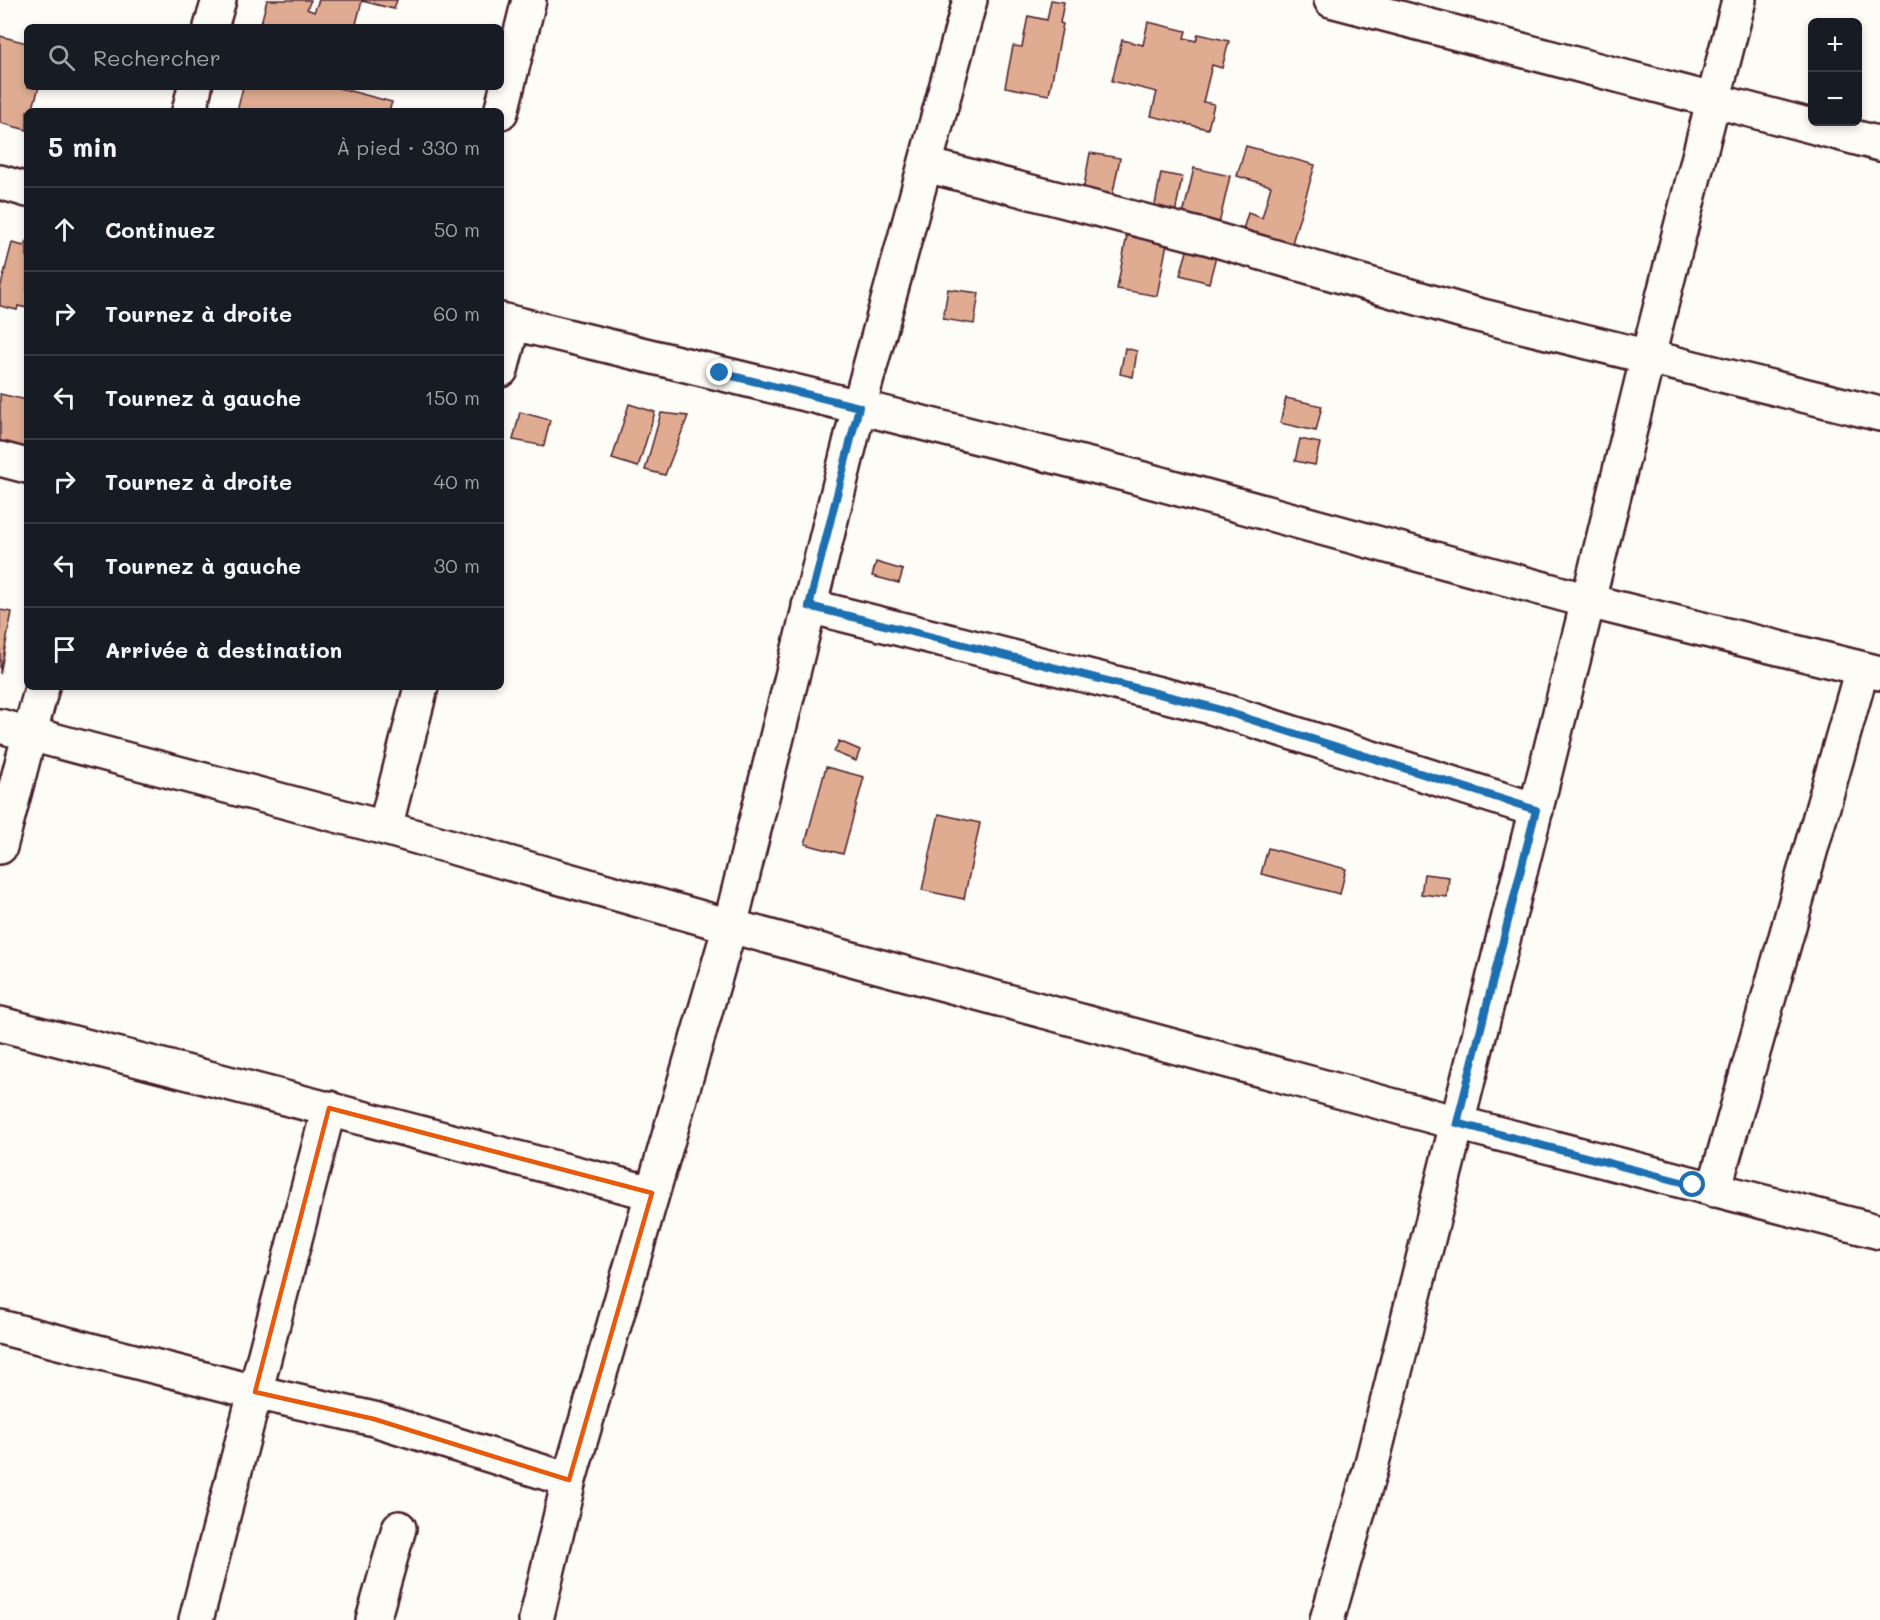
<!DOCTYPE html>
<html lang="fr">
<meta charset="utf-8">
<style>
body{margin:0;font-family:Mali,sans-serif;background:#20242c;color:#f1f3f6}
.controls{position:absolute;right:18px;top:18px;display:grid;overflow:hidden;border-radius:9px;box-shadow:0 3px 9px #0003}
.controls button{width:54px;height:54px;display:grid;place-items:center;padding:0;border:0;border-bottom:2px solid #363941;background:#171b24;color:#f1f3f6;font:30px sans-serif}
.stop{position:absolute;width:18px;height:18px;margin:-14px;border:4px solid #1f6fb2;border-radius:50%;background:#fff}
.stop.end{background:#1f6fb2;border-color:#fff;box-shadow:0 2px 6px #0008}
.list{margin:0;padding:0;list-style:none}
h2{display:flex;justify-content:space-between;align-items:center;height:78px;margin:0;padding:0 24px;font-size:26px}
h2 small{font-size:20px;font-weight:400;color:#9ea1a6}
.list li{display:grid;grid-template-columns:39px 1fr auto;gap:18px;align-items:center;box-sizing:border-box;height:84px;padding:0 24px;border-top:2px solid #363941}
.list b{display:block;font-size:22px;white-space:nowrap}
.list em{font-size:20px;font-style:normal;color:#9ea1a6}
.icon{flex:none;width:33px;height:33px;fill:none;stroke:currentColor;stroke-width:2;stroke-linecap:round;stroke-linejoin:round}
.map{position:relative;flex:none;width:1880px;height:1620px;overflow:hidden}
.search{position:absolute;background:#171b24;box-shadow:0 3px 9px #0003;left:24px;top:24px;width:480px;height:66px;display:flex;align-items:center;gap:15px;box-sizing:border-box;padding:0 21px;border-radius:9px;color:#9ea1a6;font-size:22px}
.panel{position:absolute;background:#171b24;box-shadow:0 3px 9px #0003;left:24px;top:108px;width:480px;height:582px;border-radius:9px}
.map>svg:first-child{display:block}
.building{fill:#dfac92;stroke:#4a1f2b;stroke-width:1.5}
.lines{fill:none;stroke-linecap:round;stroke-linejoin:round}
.minor-casing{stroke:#4a1f2b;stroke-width:38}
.minor{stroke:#fdfcf7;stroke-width:33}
.route{stroke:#1f6fb2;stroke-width:8}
.marked{fill:none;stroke:#e8590c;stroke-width:4.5;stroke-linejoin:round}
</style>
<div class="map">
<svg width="1880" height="1620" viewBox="0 0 1880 1620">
<rect width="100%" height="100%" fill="#fdfcf7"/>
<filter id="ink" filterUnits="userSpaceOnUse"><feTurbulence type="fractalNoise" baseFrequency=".0167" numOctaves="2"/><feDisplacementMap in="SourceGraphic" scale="12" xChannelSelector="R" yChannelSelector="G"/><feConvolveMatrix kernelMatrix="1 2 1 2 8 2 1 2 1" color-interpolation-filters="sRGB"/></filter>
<g filter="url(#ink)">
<path class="building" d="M267 0H311L307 9 314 12 319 0H397L394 9 362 1 356 24 367 27H260Z
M1051 0 1064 2 1060 23 1063 24 1049 95 1005 87 1013 46 1022 47 1028 16 1047 20Z
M1148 22 1186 31 1184 38 1196 41 1198 34 1229 41 1222 68 1212 65 1203 102 1214 104 1208 129 1151 116 1157 92 1112 81 1122 40 1143 45Z
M0 36 27 43V87H39L32 111H27V130L0 123Z
M243 87H335L392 102 389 111H237Z
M1246 146 1315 165 1290 250 1241 236 1248 213 1262 218 1271 186 1237 176Z
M1090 153 1120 158 1112 197 1083 191Z
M1194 168 1230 176 1219 224 1183 215Z
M1161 173 1182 177 1175 214 1154 210Z
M1127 235 1167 243 1157 296 1117 289Z
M26 241 27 242V308L18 306 17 310 0 306V289L12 243 24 246Z
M1188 248 1216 256 1209 283 1180 275Z
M948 289 979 293 974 324 943 319Z
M1125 348 1137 351 1133 377 1120 374Z
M0 394 27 400V455L0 450Z
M1286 398 1322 406 1316 431 1280 423Z
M629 404 655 412 638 467 612 459Z
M520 412 550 420 544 446 513 440Z
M661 413 688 416 665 475 645 470Z
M1300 439 1320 443 1315 465 1295 461Z
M876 562 903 570 899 583 872 576Z
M0 610 12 612 0 674Z
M839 741 860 750 856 761 834 752Z
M826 767 864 777 843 854 805 844Z
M939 814 980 823 964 899 922 890Z
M1268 848 1346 869 1340 894 1261 874Z
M1424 874 1449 877 1447 897 1421 894Z"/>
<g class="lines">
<defs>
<path id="minor" d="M1331 0 1880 144
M211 27 219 0
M189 111 195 87
M501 112 529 0
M926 165 1206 237 1466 312 1880 414
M0 182 27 190
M501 320 859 407 1121 473 1588 601 1880 673
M501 370 513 323
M0 459 27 466
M809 606 1211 707 1536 810
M0 726 385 828 730 926 1457 1123 1880 1232
M385 828 421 687
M0 847 42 687
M0 1024 652 1193
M1714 1190 1862 669
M0 1327 255 1392 374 1419 569 1480
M196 1620 329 1108
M373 1620 399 1528
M536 1620 569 1480 730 926 859 407 970 0
M1327 1620 1371 1467 1588 601 1648 356 1739 0"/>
</defs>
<use href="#minor" class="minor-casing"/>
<use href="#minor" class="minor"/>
</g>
</g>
<g class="lines" filter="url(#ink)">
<path class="route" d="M720 373 859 407 809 606 1211 707 1536 810 1457 1123 1693 1185"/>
</g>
<path class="marked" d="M329 1108 652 1193 569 1480 374 1419 255 1392Z"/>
</svg>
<div class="controls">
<button>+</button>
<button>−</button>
</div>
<div class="stop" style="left:1693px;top:1185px"></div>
<div class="stop end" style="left:720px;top:373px"></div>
<div class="search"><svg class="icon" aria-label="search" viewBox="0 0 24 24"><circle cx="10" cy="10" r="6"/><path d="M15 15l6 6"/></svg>Rechercher</div>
<section class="panel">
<h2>5 min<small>À pied · 330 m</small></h2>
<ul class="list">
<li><svg class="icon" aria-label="ahead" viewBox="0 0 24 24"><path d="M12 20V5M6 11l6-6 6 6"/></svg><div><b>Continuez</b></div><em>50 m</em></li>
<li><svg class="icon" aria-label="right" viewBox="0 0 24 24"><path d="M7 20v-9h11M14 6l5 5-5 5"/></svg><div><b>Tournez à droite</b></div><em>60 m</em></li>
<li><svg class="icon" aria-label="left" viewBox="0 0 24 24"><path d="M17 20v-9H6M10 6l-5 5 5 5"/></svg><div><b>Tournez à gauche</b></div><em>150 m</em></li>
<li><svg class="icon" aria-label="right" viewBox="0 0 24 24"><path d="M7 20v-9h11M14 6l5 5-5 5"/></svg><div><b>Tournez à droite</b></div><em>40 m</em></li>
<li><svg class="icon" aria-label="left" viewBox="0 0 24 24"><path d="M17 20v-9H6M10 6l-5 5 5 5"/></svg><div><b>Tournez à gauche</b></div><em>30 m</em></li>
<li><svg class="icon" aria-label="arrive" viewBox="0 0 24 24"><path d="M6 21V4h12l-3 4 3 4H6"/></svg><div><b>Arrivée à destination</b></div></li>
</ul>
</section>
</div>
